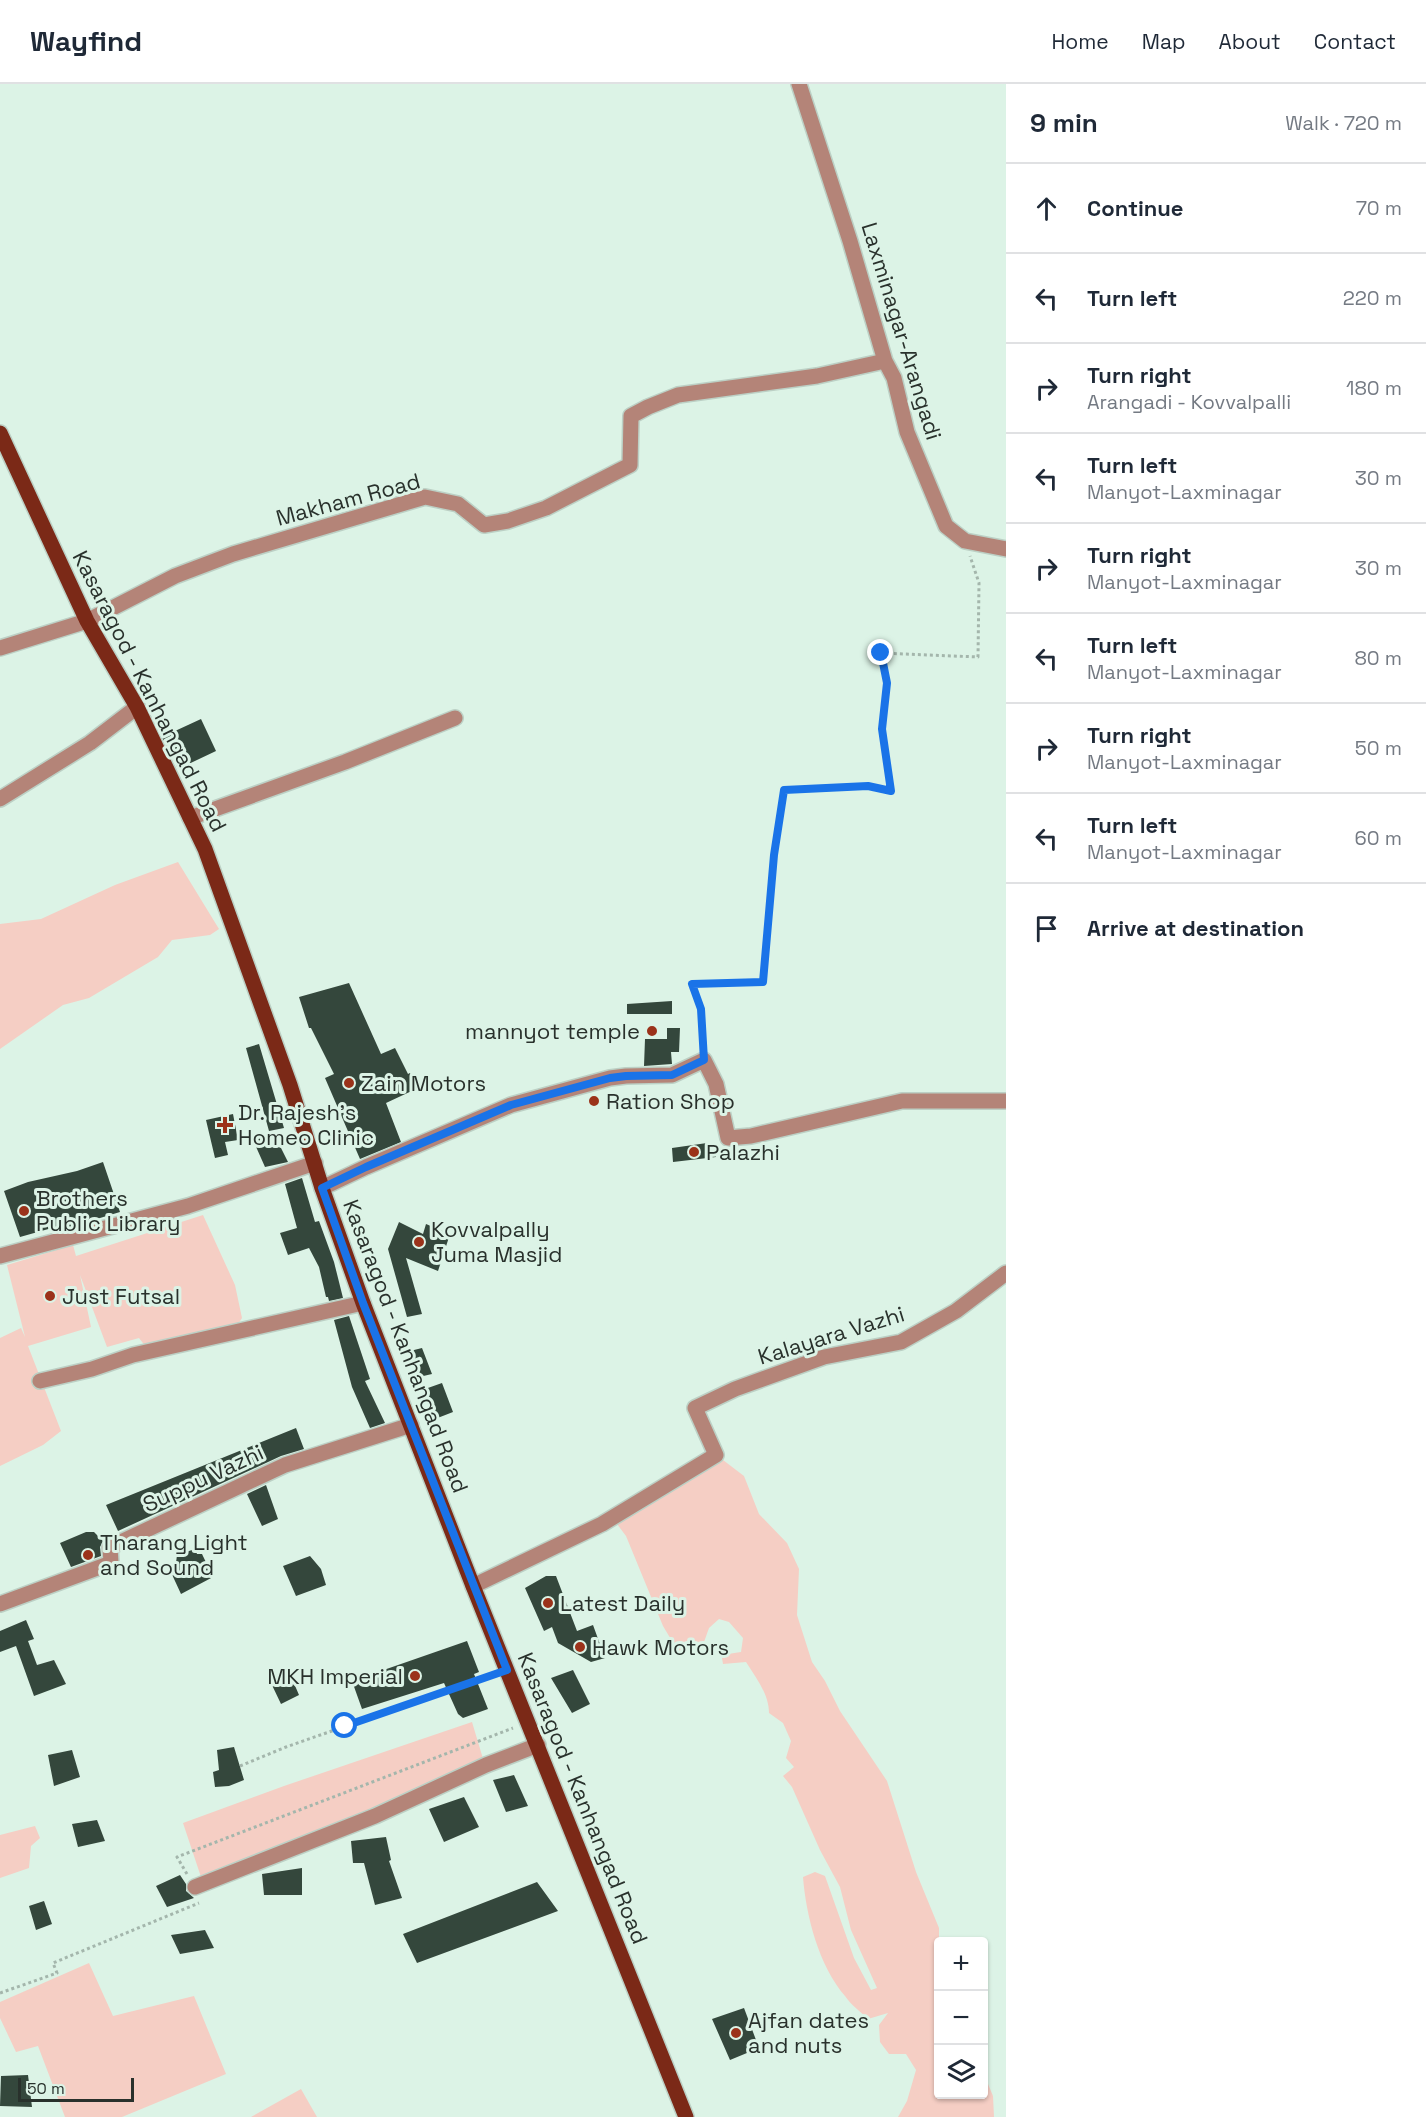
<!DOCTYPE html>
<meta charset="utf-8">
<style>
body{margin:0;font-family:"Space Grotesk",sans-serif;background:#f6f6f7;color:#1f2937}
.controls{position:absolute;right:18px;bottom:18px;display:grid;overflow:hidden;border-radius:6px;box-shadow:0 2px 4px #0004}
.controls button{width:54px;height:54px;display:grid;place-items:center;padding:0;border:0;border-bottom:2px solid #e0e1e3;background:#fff;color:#1f2937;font:30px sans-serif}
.scale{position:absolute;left:18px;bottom:15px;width:116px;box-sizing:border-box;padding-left:6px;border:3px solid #29312c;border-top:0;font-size:16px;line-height:21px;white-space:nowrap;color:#29312c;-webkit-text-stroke:4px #dcf3e6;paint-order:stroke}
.stop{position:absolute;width:18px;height:18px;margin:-14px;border:4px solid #1a73e8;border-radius:50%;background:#fff}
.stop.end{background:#1a73e8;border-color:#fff;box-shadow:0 2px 6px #0008}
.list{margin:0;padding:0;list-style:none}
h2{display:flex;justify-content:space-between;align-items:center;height:78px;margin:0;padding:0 24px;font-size:26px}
h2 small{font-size:20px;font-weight:400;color:#747a83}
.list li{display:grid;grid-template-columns:39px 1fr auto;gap:18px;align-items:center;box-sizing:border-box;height:90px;padding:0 24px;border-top:2px solid #e0e1e3}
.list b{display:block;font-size:22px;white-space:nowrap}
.list p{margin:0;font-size:20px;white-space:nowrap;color:#747a83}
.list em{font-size:20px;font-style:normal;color:#747a83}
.icon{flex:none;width:33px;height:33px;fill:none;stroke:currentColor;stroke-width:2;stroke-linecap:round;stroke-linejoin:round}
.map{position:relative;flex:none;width:1006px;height:2033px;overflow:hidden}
header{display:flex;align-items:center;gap:36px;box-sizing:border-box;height:84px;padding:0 30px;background:#fff;border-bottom:2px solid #e0e1e3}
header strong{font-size:28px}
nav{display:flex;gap:33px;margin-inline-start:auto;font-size:21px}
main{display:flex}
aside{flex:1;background:#fff}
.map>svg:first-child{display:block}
.green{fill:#f5cec4}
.building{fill:#34473c}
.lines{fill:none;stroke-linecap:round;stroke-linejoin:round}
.minor-casing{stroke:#bcd0c5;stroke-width:18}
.major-casing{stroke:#bcd0c5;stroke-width:18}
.path{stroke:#a4b6ac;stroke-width:3;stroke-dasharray:3 3;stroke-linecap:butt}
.minor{stroke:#b48478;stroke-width:15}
.major{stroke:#7b2917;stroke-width:15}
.route{stroke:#1a73e8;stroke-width:8}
.poi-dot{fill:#9b321a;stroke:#dcf3e6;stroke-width:2}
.labels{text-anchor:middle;stroke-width:6;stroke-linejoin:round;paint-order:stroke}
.street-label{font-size:22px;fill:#29312c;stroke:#dcf3e6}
.poi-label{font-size:22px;fill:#29312c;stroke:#dcf3e6;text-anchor:start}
</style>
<header>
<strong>Wayfind</strong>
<nav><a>Home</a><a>Map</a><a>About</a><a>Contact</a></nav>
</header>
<main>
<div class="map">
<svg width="1006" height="2033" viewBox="0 0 1006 2033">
<rect width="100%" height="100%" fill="#dcf3e6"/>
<path class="green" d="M178 778 219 845 210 851 172 856 158 873 89 914 63 921 0 965V840L41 835 115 801Z
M203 1131 235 1201 242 1234 236 1243 146 1263 139 1254 107 1263 80 1191 91 1243 28 1262 61 1347 43 1361 0 1382V1254L21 1244 25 1253 7 1181 73 1161 76 1172Z
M723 1376 744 1392 759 1430 787 1459 799 1485 797 1531 812 1578 825 1597 840 1627 887 1697 916 1788 939 1844V1854L945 1857 938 1858V2010H984V1962L986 1995 993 2012 994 2033H898L907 2017 916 1986 906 1970H889L880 1958 879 1941 888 1929 868 1935C861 1928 851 1921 845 1912 819 1882 806 1832 803 1793L815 1788 825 1792 854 1874 871 1906 877 1904 851 1846 840 1803 820 1766 792 1703 783 1692 794 1683 786 1674 791 1657 783 1639 769 1629C769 1610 756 1594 746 1578L723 1580 722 1574 728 1570 741 1568 743 1554 729 1538 719 1535 709 1544 704 1558 681 1572 663 1542 626 1452 617 1440Z
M472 1638 484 1678 391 1722 202 1796 183 1739 284 1702Z
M35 1742 40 1754 31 1762 29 1784 0 1794V1751Z
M89 1879 113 1932 194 1912 226 1990 122 2033H65L38 1962 16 1968 0 1934V1918Z
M301 2005 317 2033H251Z"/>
<path class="building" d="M201 635 216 667 178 685 162 653Z
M349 899 381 970 395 964 408 990 410 989 416 1005 386 1019 401 1058 360 1075 325 994 334 990 311 944H309L299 913Z
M672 917V930H627V920Z
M667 944H680L679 968H671L672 980 644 982 645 955H667Z
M259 960 284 1044 269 1047 246 964Z
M233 1030 238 1056 225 1058 228 1071 215 1074 206 1036Z
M274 1050 288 1078 265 1083 253 1056Z
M714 1058 716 1073 673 1078 672 1064Z
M103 1078 120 1128 60 1146 59 1142 20 1153 4 1107 28 1098 77 1087Z
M302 1094 315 1138 319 1137 334 1178 343 1214 329 1217 328 1213H326L319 1183 309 1164 288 1171 280 1149 297 1144 285 1100Z
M399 1138 423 1150 426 1140 450 1150 438 1187 406 1174 422 1230 407 1233 388 1165Z
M349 1232 370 1295 365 1297 385 1339 370 1344 352 1303 334 1236Z
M422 1264 432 1290 419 1293 410 1267Z
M442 1299 453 1328 435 1335 425 1305Z
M296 1344 304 1365 281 1372 118 1447 106 1421Z
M266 1401 278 1435 262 1442 247 1410Z
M86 1448H94L103 1457 100 1463 101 1472 71 1483 60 1459Z
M195 1465 197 1470H202L213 1493 181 1510 169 1484 176 1479 177 1471Z
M310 1472 321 1485 326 1501 296 1512 283 1482Z
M546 1492H556L577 1547 593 1541 605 1574 591 1578 558 1559 552 1543 544 1547 525 1504Z
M26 1536 34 1555 28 1557 37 1581 54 1576 66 1600 34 1612 16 1562 0 1568V1547Z
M467 1557 479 1588 474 1590 488 1625 463 1634 458 1630 444 1599 362 1625 352 1597Z
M573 1586 590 1620 572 1629 551 1594Z
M290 1590 299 1611 281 1620 271 1599Z
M234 1663 244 1696 229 1702 215 1703 213 1688 219 1686 217 1666Z
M72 1666 80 1693 54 1702 48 1671Z
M514 1691 528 1722 506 1728 493 1696Z
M464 1713 479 1743 444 1758 429 1725Z
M97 1736 105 1757 78 1763 72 1740Z
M386 1753 391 1776 389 1777 402 1814 375 1821 364 1779H353L351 1757Z
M302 1784V1811H264L262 1790Z
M180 1791 186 1800V1807L194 1814 167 1823 156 1802Z
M537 1798 558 1827 417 1879 403 1850Z
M44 1817 52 1840 36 1846 29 1822Z
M205 1846 214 1864 180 1870 171 1851Z
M744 1924 759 1964 730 1976 712 1935Z
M28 1991 32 2023 0 2022 1 1992Z"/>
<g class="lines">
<defs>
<path id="minor" d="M799 0 850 157 885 277 894 294 907 348 946 442 965 457 1006 465
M0 564 87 537 175 492 233 470 425 413 458 420 484 441 508 437 546 424 630 381 631 332 648 323 678 311 817 292 885 277
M0 715 90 659 137 623
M190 734 345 678 455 634
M322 1104 366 1083 511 1021 610 994 626 992 672 991 704 976 716 1000 728 1054 751 1052 902 1017H1006
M0 1172 188 1122 315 1079
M40 1297 92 1285 133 1271 363 1219
M473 1502 602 1440 716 1371 695 1324 735 1305 824 1273 901 1258 956 1227 1006 1189
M0 1520 111 1479 110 1463 285 1381 411 1341
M195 1803 375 1732 486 1681 538 1661"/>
<path id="major" d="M0 349 87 537 137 623 205 765 290 1001 322 1104 363 1219 473 1502 686 2033"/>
</defs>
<use href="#minor" class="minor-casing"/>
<use href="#major" class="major-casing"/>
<path class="path" d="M704 962 701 925 692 900 763 898 774 771 784 706 868 702 891 707 882 645 887 599 881 569 978 573 979 499 970 472
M345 1642 493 1590
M240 1682 286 1663 492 1591
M187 1790 177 1773 513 1644
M0 1909 57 1889 53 1879 199 1819"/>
<use href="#minor" class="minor"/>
<use href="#major" class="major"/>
</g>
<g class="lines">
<path class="route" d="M345 1642 507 1586 363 1219 322 1104 366 1083 511 1021 610 994 626 992 672 991 704 976 701 925 692 900 763 898 774 771 784 706 868 702 891 707 882 645 887 599 881 569"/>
</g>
<g class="poi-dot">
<circle cx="652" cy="947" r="6"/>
<circle cx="349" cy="999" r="6"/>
<circle cx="594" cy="1017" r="6"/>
<path d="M222 1032h6v6h6v6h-6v6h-6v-6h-6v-6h6z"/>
<circle cx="694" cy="1068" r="6"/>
<circle cx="24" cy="1127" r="6"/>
<circle cx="419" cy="1158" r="6"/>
<circle cx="50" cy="1212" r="6"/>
<circle cx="88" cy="1471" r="6"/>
<circle cx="548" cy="1519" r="6"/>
<circle cx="580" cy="1563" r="6"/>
<circle cx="415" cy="1592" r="6"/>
<circle cx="736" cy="1949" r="6"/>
</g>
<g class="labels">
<g class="street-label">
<text transform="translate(902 247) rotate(73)" y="8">Laxminagar-Arangadi</text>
<text transform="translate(348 415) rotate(-15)" y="8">Makham Road</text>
<text transform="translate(150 607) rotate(63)" y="8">Kasaragod - Kanhangad Road</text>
<text transform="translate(831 1251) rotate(-17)" y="8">Kalayara Vazhi</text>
<text transform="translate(406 1262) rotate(69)" y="8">Kasaragod - Kanhangad Road</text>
<text transform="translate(203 1394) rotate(-25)" y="8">Suppu Vazhi</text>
<text transform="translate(583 1714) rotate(68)" y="8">Kasaragod - Kanhangad Road</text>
</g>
<g class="poi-label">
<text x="640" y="955" text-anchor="end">mannyot temple</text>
<text x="361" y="1007">Zain Motors</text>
<text x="606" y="1025">Ration Shop</text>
<text x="238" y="1036">Dr. Rajesh's<tspan x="238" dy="25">Homeo Clinic</tspan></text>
<text x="706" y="1076">Palazhi</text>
<text x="36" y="1122">Brothers<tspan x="36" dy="25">Public Library</tspan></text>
<text x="431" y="1153">Kovvalpally<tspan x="431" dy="25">Juma Masjid</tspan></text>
<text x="62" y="1220">Just Futsal</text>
<text x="100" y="1466">Tharang Light<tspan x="100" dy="25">and Sound</tspan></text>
<text x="560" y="1527">Latest Daily</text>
<text x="592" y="1571">Hawk Motors</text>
<text x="403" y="1600" text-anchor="end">MKH Imperial</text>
<text x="748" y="1944">Ajfan dates<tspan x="748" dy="25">and nuts</tspan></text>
</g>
</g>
</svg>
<div class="controls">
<button>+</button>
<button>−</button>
<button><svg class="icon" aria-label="layers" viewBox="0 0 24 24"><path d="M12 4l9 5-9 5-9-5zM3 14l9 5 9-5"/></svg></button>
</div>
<div class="scale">50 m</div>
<div class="stop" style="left:345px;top:1642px"></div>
<div class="stop end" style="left:881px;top:569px"></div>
</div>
<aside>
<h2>9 min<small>Walk · 720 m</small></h2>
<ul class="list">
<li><svg class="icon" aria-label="ahead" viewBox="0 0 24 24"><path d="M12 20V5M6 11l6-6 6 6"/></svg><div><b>Continue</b></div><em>70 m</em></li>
<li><svg class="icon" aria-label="left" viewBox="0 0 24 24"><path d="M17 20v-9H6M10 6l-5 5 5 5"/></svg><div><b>Turn left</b></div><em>220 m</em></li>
<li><svg class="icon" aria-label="right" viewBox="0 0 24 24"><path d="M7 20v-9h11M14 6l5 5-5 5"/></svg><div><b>Turn right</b><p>Arangadi - Kovvalpalli</p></div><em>180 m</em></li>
<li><svg class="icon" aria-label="left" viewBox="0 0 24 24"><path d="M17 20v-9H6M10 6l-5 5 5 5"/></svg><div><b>Turn left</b><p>Manyot-Laxminagar</p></div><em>30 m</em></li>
<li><svg class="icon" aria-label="right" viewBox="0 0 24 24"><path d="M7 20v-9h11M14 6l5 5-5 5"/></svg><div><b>Turn right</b><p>Manyot-Laxminagar</p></div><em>30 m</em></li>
<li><svg class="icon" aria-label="left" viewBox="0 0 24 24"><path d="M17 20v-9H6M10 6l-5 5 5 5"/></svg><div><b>Turn left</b><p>Manyot-Laxminagar</p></div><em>80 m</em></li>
<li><svg class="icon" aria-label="right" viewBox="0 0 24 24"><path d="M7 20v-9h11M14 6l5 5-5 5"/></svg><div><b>Turn right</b><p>Manyot-Laxminagar</p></div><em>50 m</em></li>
<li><svg class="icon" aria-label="left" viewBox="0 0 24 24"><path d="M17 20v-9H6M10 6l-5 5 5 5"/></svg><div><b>Turn left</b><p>Manyot-Laxminagar</p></div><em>60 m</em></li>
<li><svg class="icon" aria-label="arrive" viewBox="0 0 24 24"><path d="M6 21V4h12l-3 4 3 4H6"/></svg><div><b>Arrive at destination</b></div></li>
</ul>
</aside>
</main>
